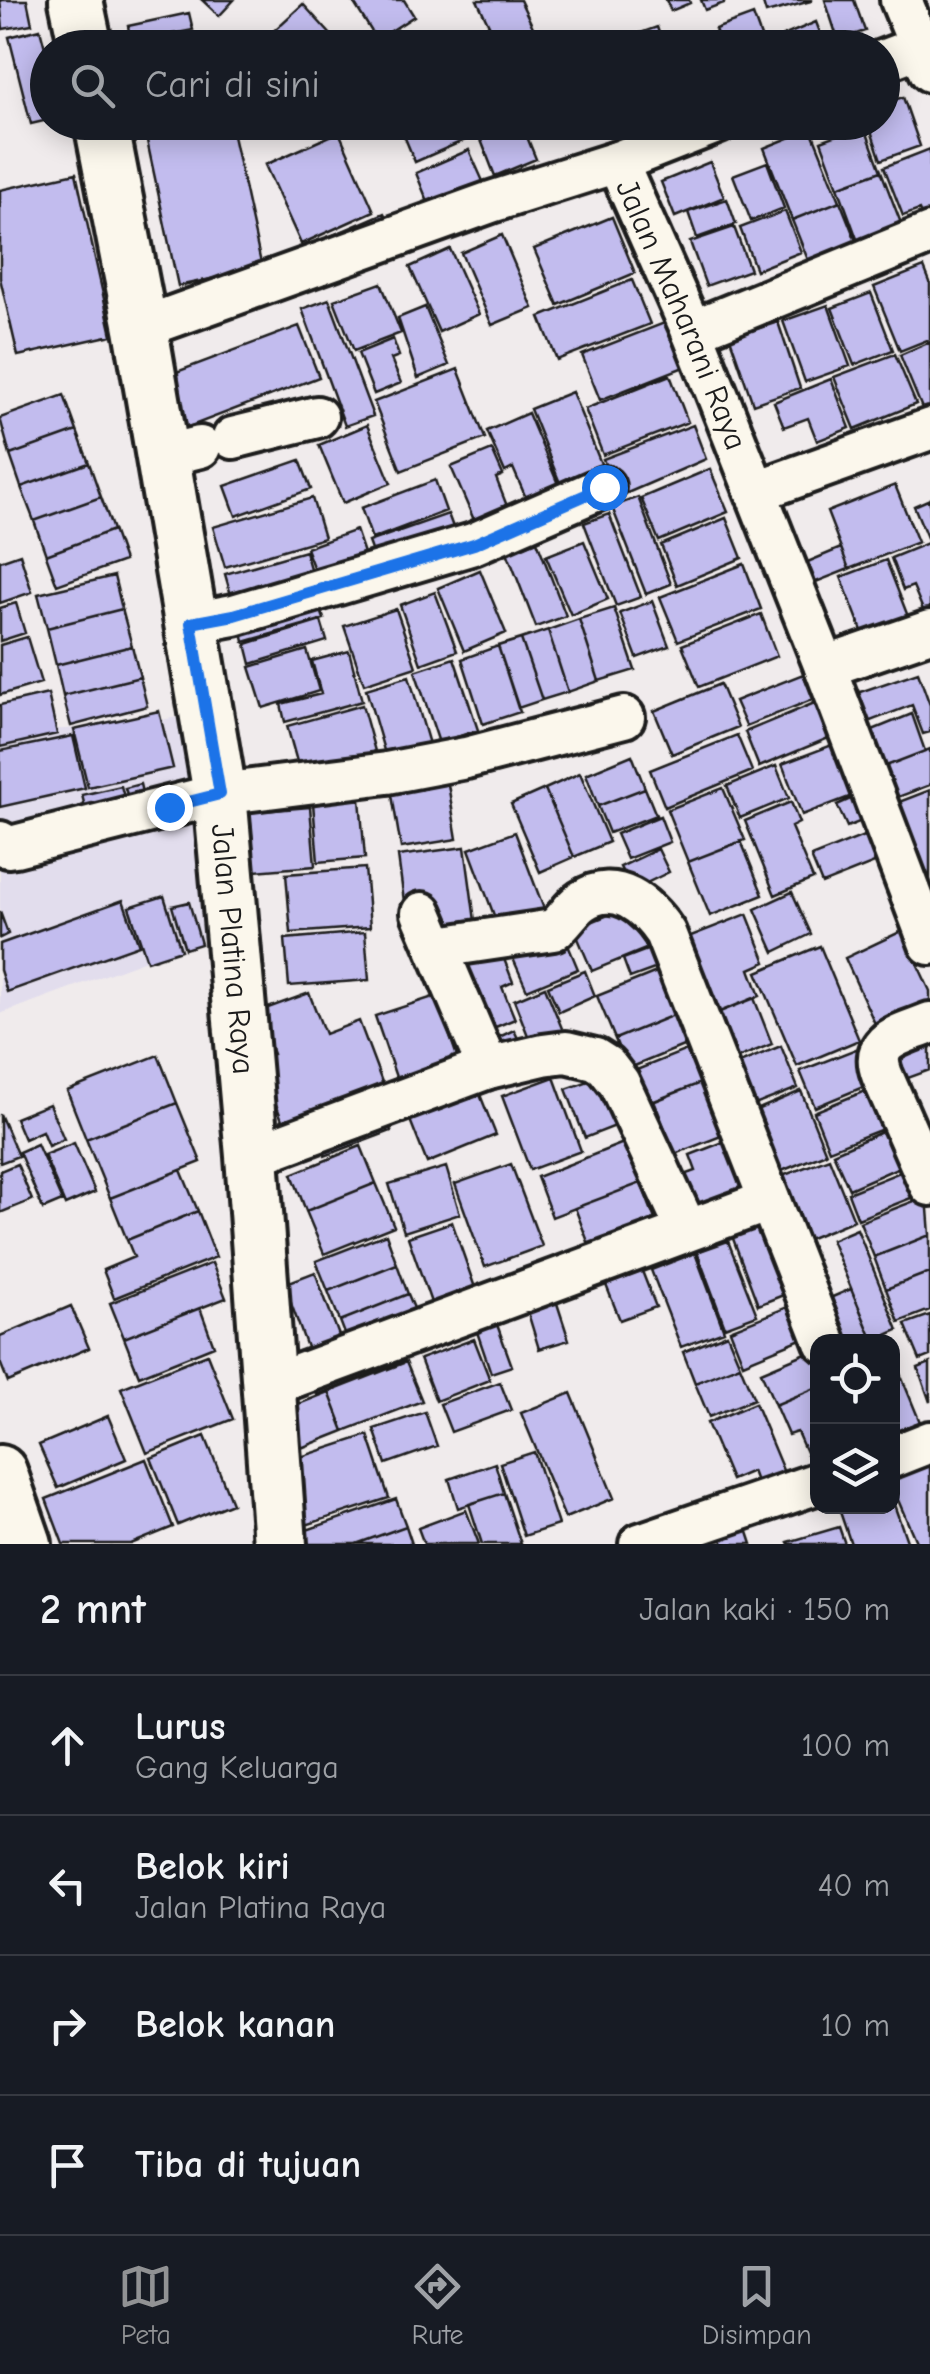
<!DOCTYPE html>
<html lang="id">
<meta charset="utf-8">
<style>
body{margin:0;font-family:"Comic Neue",sans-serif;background:#242831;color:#f1f3f6}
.controls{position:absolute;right:30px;bottom:30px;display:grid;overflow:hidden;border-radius:20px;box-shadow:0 5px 25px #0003}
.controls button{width:90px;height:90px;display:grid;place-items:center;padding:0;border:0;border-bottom:2px solid #363941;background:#171b24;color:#f1f3f6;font:50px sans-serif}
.stop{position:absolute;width:30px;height:30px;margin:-22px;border:8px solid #1a73e8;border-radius:50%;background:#fff}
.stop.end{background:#1a73e8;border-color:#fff;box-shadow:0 2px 10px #0008}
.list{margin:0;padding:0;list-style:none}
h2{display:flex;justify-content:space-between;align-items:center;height:130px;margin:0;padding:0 40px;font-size:42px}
h2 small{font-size:32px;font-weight:400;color:#9ea1a6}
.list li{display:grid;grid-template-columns:65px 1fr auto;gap:30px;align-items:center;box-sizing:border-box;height:140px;padding:0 40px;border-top:2px solid #363941}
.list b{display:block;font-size:38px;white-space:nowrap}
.list p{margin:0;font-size:32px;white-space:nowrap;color:#9ea1a6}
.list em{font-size:32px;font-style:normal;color:#9ea1a6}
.icon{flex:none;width:55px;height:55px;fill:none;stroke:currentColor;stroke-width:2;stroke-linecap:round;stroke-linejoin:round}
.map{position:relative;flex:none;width:930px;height:1544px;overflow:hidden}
.search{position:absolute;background:#171b24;box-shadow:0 5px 25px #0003;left:30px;right:30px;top:30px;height:110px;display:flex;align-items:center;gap:25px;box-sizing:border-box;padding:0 35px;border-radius:55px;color:#9ea1a6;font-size:38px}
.sheet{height:690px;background:#171b24}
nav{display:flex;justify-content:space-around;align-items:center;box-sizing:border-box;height:140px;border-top:2px solid #363941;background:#171b24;font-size:28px;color:#9ea1a6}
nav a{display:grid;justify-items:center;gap:5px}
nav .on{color:#919294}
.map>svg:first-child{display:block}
.built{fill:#e2dded}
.building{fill:#c2bcee;stroke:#1c1c1c;stroke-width:2.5}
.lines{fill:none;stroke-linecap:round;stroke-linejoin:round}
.minor-casing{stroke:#1c1c1c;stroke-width:48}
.major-casing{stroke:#1c1c1c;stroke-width:60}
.minor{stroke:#fbf7ec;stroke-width:40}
.major{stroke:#fbf7ec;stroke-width:52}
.route{stroke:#1a73e8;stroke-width:12}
.labels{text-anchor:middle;stroke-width:8;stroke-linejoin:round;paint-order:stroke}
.street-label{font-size:32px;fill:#1c1c1c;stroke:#fbf7ec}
</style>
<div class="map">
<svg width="930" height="1544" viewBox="0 0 930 1544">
<rect width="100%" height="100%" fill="#f0ebec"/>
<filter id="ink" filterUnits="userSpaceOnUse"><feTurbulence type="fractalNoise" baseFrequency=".01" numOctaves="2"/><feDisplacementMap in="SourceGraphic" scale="20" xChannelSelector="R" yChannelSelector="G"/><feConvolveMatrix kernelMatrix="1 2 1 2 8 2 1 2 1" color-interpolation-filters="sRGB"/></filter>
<g filter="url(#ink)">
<path class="built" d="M178 717 213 935 0 1014V732L128 726Z"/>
<path class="building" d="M0 0H27L32 24 3 29Z
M202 0H234L219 16Z
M352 0H404L414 16 377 40Z
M477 0H520L542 46 500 48Z
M666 0H689L690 3 671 11Z
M701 0H723L724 3 705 10Z
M762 0H811V1L766 13Z
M825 0H854L865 31 838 40Z
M303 4 343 48H280L269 35Z
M189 13 193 30 131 42 128 26Z
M753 15 765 48H722L715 29Z
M816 22 826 48H787L783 36Z
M657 27 664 48H624L621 40Z
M40 29 48 59V120L31 124 9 37Z
M401 33 407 48H367Z
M903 97 920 146 881 160 868 122H882V104Z
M143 122H230L262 268 178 286Z
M307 122H341V124L310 133Z
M355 122H378L379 123 359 132Z
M409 122H458L465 140 415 162 400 126Z
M474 122H521L536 159 495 176Z
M864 125 881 171 838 187 821 141Z
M811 129 840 201 792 220 764 148Z
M339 132 374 211 301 244 265 165Z
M930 149V225L926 227 919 210 903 216 884 167Z
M469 150 486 188 432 212 416 173Z
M710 162 724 197 675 217 661 182Z
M767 162 784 208 751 221 733 175Z
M881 171 904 231 860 247 838 187Z
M76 173 112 335 18 356 0 278V190Z
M727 199 736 224 697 238 688 212Z
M840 201 862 256 814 275 792 220Z
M785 211 801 252 756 270 740 228Z
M384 213 391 227 307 263 301 249Z
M612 217 635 273 558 305 534 249Z
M734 227 750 270 706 286 690 242Z
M502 235 533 308 492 325 461 253Z
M450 249 479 314 439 332 410 267Z
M924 267 930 282V339L900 351 874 287Z
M632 280 650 324 557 360 540 317Z
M381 283 401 333 354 351 334 300Z
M871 293 893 350 854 365 832 308Z
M329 299 373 416 345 426 302 309Z
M828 305 850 366 805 382 783 321Z
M425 307 449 365 418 378 398 318Z
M672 320 689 365 600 400 582 355Z
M778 322 800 388 753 404 730 338Z
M299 326 319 377 178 431 158 379Z
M393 339 399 356 391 359 401 383 374 394 358 353Z
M930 342V416L926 418 900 355Z
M895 354 916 404 855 429 834 377Z
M458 369 485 438 401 471 374 402Z
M670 375 688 422 603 455 585 409Z
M831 379 850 428 817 441 808 418 784 427 774 402Z
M572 392 602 466 560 483 530 409Z
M64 395 77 431 10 455 0 418Z
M528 413 558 484 526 498 513 468 505 472 487 431Z
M367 425 391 483 343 503 319 445Z
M693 425 706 459 618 497 603 459Z
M77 431 89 463 21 487 10 455Z
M492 450 503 475 496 478 507 506 474 520 451 467Z
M300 460 311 489 236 516 225 486Z
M89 463 101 497 34 521 21 487Z
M710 469 728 512 659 541 641 498Z
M435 480 446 511 372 539 361 508Z
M895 485 918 542 849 569 827 512Z
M101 497 113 530 46 555 34 521Z
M638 497 671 584 646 594 612 507Z
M312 498 324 538 225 567 213 527Z
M930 499V539L928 540 914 506Z
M448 514 459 543 379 572 368 542Z
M609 514 641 597 616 606 584 523Z
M726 518 742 558 677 585 661 545Z
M113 530 124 561 57 585 46 555Z
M356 530 368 565 319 583 306 548Z
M537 541 566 616 536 627 507 552Z
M584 541 608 599 571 615 546 556Z
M930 542V616L926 617 913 586 903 590 891 558Z
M841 548 849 569 806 586 798 566Z
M305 551 315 586 235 609 225 574Z
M20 554 32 592 0 603V561Z
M886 560 909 619 864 636 841 577Z
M744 564 761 609 678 641 660 597Z
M480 570 506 633 464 651 438 588Z
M114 576 122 609 47 628 38 594Z
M435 592 457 651 421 664 400 605Z
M317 598 324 619 244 642 240 622Z
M652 601 669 646 637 658 620 613Z
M16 603 25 633 0 641V608Z
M614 608 635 670 599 681 579 619Z
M122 609 132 646 56 665 47 628Z
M396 609 416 667 364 684 344 626Z
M761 614 777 656 699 687 682 645Z
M579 619 599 681 568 692 548 630Z
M321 621 327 641 251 664 246 644Z
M548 630 568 692 542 700 521 639Z
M27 637 41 683 0 695V645Z
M521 639 542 700 518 708 498 646Z
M132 646 140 677 63 696 56 665Z
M498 646 520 712 483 724 462 659Z
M307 650 319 691 263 708 250 667Z
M349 651 362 701 285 722 281 704 321 694 312 661Z
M454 658 478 730 439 743 415 671Z
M918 672 930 705V732L923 734 912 705 868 722 857 693Z
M803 674 814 699 746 726 735 701Z
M409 676 431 751 388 764 366 689Z
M140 677 147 706 71 726 63 696Z
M720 684 738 727 672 754 654 711Z
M48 694 57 734 0 747V705Z
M817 702 831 737 759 767 745 732Z
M362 705 376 755 301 776 287 726Z
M159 711 173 768 88 787 74 730Z
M912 714 925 751 873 771 860 735Z
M737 735 752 771 665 807 650 770Z
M73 736 85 788 0 807V751Z
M832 745 852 796 802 815 782 764Z
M930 749V785L885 802 873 771Z
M632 755 645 788 598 806 586 774Z
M776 766 789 798 740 818 727 786Z
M446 772 457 839 401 848 391 789Z
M580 773 609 842 574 857 545 789Z
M140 784 144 801 130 804 125 788Z
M121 786 125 801 86 811 82 795Z
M645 788 656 815 609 833 598 806Z
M723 788 745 840 688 862 667 810Z
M545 789 574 857 540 872 511 804Z
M930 790V884L899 802Z
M864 793 874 816 847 827 837 805Z
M360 799 365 858 318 862 313 803Z
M791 802 799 823 791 827 813 879 775 895 745 821Z
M310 807 315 866 255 871 250 812Z
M660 816 670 842 627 859 616 834Z
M876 831 887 858 822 884 811 857Z
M515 832 547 917 501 934 469 849Z
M741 841 763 895 710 916 688 862Z
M465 847 476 928 435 934 405 909 398 856Z
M658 849 669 872 632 890 620 867Z
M365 868 370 927 291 933 286 874Z
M792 892 811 934 774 952 755 909Z
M164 896 181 950 147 961 129 907Z
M123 900 139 945 7 992 0 970V944Z
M189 902 201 944 185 949 172 906Z
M635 904 653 946 592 971 574 929Z
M0 912 8 934 0 938Z
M747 914 766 962 750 969 760 996 707 1017 678 941Z
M902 931 930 991V1015L881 1037 845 958Z
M365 932 369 980 289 986 285 939Z
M563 933 578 969 527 990 511 954Z
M497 941 513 982 502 987 515 1019 481 1033 452 959Z
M660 945 668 964 630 978 623 959Z
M820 946 859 1040 797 1066 757 972Z
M669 967 686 1010 615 1039 597 996Z
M585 971 595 996 559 1012 548 986Z
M545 987 568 1043 536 1056 514 1000Z
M309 993 325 1034 359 1021 388 1098 288 1136 259 1059 273 1054 257 1012Z
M436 996 460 1065 399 1086 375 1016Z
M754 998 772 1044 725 1063 707 1017Z
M686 1010 698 1040 627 1069 615 1039Z
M514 1030 523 1049 482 1045Z
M930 1032V1070L900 1081 888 1047Z
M699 1045 713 1078 638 1108 624 1075Z
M866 1045 880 1080 815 1107 800 1071Z
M781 1046 798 1088 742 1110 725 1069Z
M158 1055 177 1103 86 1139 67 1091Z
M554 1077 581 1151 530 1170 502 1096Z
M600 1077 618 1125 585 1138 566 1089Z
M713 1078 734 1131 675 1154 654 1101Z
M882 1084 898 1123 829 1150 814 1112Z
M477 1087 496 1135 427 1163 408 1115Z
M801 1091 826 1153 779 1172 754 1111Z
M177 1103 201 1162 110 1198 86 1139Z
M49 1104 64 1139 48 1146 42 1131 24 1139 15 1118Z
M383 1112 391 1131 325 1156 318 1137Z
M0 1114 18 1156 0 1163Z
M896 1126 911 1162 849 1189 833 1153Z
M734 1138 753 1191 687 1216 673 1179 696 1171 690 1155Z
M626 1142 641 1183 552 1217 537 1177Z
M74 1143 95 1192 65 1205 44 1155Z
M37 1144 62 1201 43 1209 19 1152Z
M361 1146 376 1183 306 1211 292 1174Z
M829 1158 854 1220 803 1241 777 1178Z
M17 1164 32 1200 0 1213V1171Z
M511 1164 542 1246 485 1267 455 1184Z
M446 1167 460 1214 404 1232 389 1184Z
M910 1168 921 1194 858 1219 848 1193Z
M181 1170 198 1211 127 1240 110 1198Z
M376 1183 394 1226 324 1254 306 1211Z
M641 1183 661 1235 595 1260 575 1208Z
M927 1196 930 1235 874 1257 860 1222Z
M198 1211 216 1257 114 1298 103 1270 134 1257 127 1240Z
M452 1222 480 1302 436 1317 408 1237Z
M770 1222 796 1290 758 1305 732 1236Z
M857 1229 898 1330 873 1341 831 1240Z
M386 1234 397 1264 328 1291 316 1261Z
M930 1235V1272L886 1289 874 1257Z
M728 1241 757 1315 725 1327 697 1252Z
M695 1253 724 1331 681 1347 651 1270Z
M212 1263 226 1298 124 1338 110 1303Z
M397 1264 408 1294 340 1321 328 1291Z
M642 1271 656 1307 620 1320 606 1285Z
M315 1272 341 1341 309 1353 284 1284Z
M930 1272V1310L899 1322 886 1289Z
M851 1289 873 1341 871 1342H832L816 1304Z
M408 1294 421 1325 352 1352 340 1321Z
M554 1294 569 1340 539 1349 525 1303Z
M800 1302 813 1334 743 1363 730 1330Z
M71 1306 89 1348 8 1382 0 1362V1336Z
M200 1308 214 1346 139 1376 124 1338Z
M930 1315V1356L920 1360 905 1324Z
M495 1319 512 1366 491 1373 475 1326Z
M727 1334 740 1365 695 1383 683 1352Z
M474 1339 490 1380 436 1401 420 1359Z
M398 1346 404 1362 317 1395 311 1379Z
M818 1348V1387L775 1405 761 1372Z
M207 1354 233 1419 147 1453 121 1388Z
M892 1354 920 1422 892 1433Z
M406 1362 422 1401 344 1431 329 1392Z
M930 1363V1402L918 1368Z
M740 1365 754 1399 709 1417 695 1383Z
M500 1382 511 1410 451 1432 440 1404Z
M818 1387V1464L812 1466 797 1432 788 1435 775 1405Z
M329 1392 344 1431 301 1448 286 1409Z
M571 1393 614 1498 565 1518 521 1413Z
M755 1403 785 1475 758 1487 752 1471 731 1480 707 1423Z
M425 1412 437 1446 386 1464 374 1429Z
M108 1416 126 1459 58 1488 39 1445Z
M368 1435 389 1498 306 1525 285 1462Z
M205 1436 232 1503 178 1525 151 1458Z
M534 1452 558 1525 524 1536 500 1463Z
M146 1459 173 1527 131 1544H63L46 1499Z
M930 1459V1544H917L892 1486V1475Z
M495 1463 504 1493 458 1508 449 1479Z
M504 1493 521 1544H482L469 1504Z
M396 1499 406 1526 356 1544H302L298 1533Z
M892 1499 908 1544H851L838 1506H892Z
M466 1510 479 1544H424L418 1528Z
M745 1523 752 1544H724L719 1532Z
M406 1526 412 1544H356Z
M839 1527 845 1544H789L788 1542Z"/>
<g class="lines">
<defs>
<g id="minor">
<path d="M901 0 930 71"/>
<path d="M882 61 919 47"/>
<path d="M617 162 719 122"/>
<path id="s1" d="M141 328 491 202 617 162 692 331 825 667 930 631"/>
<path d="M692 331 930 234"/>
<path d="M233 438 317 417"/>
<path d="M163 456 200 447"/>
<path d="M757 491 930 429"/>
<path d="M191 623 234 615 473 544 604 487"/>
<path d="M825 667 930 944"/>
<path d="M0 842 8 847 15 846 220 794 387 773 466 758 624 717"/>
<path d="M422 913 488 1068"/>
<path d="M439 947 553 930C565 922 570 909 582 901 616 878 647 906 665 933L825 1342"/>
<path d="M930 1023C903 1035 868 1038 882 1075L930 1185"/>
<path d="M252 1156 488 1068 543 1055 566 1052 595 1059 606 1066 619 1083 687 1230"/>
<path d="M269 1386 768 1201"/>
<path d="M892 1457 930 1442"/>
<path d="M640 1544 818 1483"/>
</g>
<g id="major">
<path d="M76 0 86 48"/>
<path id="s2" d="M101 122 141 328 220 794 252 1156 280 1544"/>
<path d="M0 1472 25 1544"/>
</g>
</defs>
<use href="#minor" class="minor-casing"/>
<use href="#major" class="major-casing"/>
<use href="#minor" class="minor"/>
<use href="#major" class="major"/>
</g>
</g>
<g class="lines" filter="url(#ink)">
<path class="route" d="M169 807 220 794 191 623 234 615 474 544 604 487"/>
</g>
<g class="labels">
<g class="street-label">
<text dy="11" stroke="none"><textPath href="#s1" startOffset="670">Jalan Maharani Raya</textPath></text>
<text dy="11" stroke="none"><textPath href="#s2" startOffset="838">Jalan Platina Raya</textPath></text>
</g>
</g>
</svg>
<div class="controls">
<button><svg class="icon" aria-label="locate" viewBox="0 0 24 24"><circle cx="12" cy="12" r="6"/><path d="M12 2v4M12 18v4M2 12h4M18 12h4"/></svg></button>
<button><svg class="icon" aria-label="layers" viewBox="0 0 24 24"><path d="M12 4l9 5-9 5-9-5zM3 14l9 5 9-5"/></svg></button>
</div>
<div class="stop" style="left:604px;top:487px"></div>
<div class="stop end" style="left:169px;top:807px"></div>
<div class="search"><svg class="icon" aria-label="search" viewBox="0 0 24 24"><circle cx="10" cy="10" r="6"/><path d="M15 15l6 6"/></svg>Cari di sini</div>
</div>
<section class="sheet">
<h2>2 mnt<small>Jalan kaki · 150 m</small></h2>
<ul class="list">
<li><svg class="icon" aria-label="ahead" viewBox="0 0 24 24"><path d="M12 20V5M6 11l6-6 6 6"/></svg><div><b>Lurus</b><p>Gang Keluarga</p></div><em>100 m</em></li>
<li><svg class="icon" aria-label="left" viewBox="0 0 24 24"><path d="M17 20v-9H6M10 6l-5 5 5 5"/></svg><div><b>Belok kiri</b><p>Jalan Platina Raya</p></div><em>40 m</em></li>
<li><svg class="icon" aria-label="right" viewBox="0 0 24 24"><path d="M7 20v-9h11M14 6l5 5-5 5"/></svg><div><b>Belok kanan</b></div><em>10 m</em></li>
<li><svg class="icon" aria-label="arrive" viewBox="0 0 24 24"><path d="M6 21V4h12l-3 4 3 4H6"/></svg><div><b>Tiba di tujuan</b></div></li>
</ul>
</section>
<nav>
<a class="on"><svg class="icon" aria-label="map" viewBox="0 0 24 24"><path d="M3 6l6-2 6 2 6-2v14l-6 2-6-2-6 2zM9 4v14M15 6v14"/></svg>Peta</a>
<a><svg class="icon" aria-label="directions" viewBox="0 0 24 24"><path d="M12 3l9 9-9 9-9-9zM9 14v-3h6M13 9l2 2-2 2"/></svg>Rute</a>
<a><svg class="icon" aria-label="saved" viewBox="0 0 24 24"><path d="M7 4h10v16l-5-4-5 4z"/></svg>Disimpan</a>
</nav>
